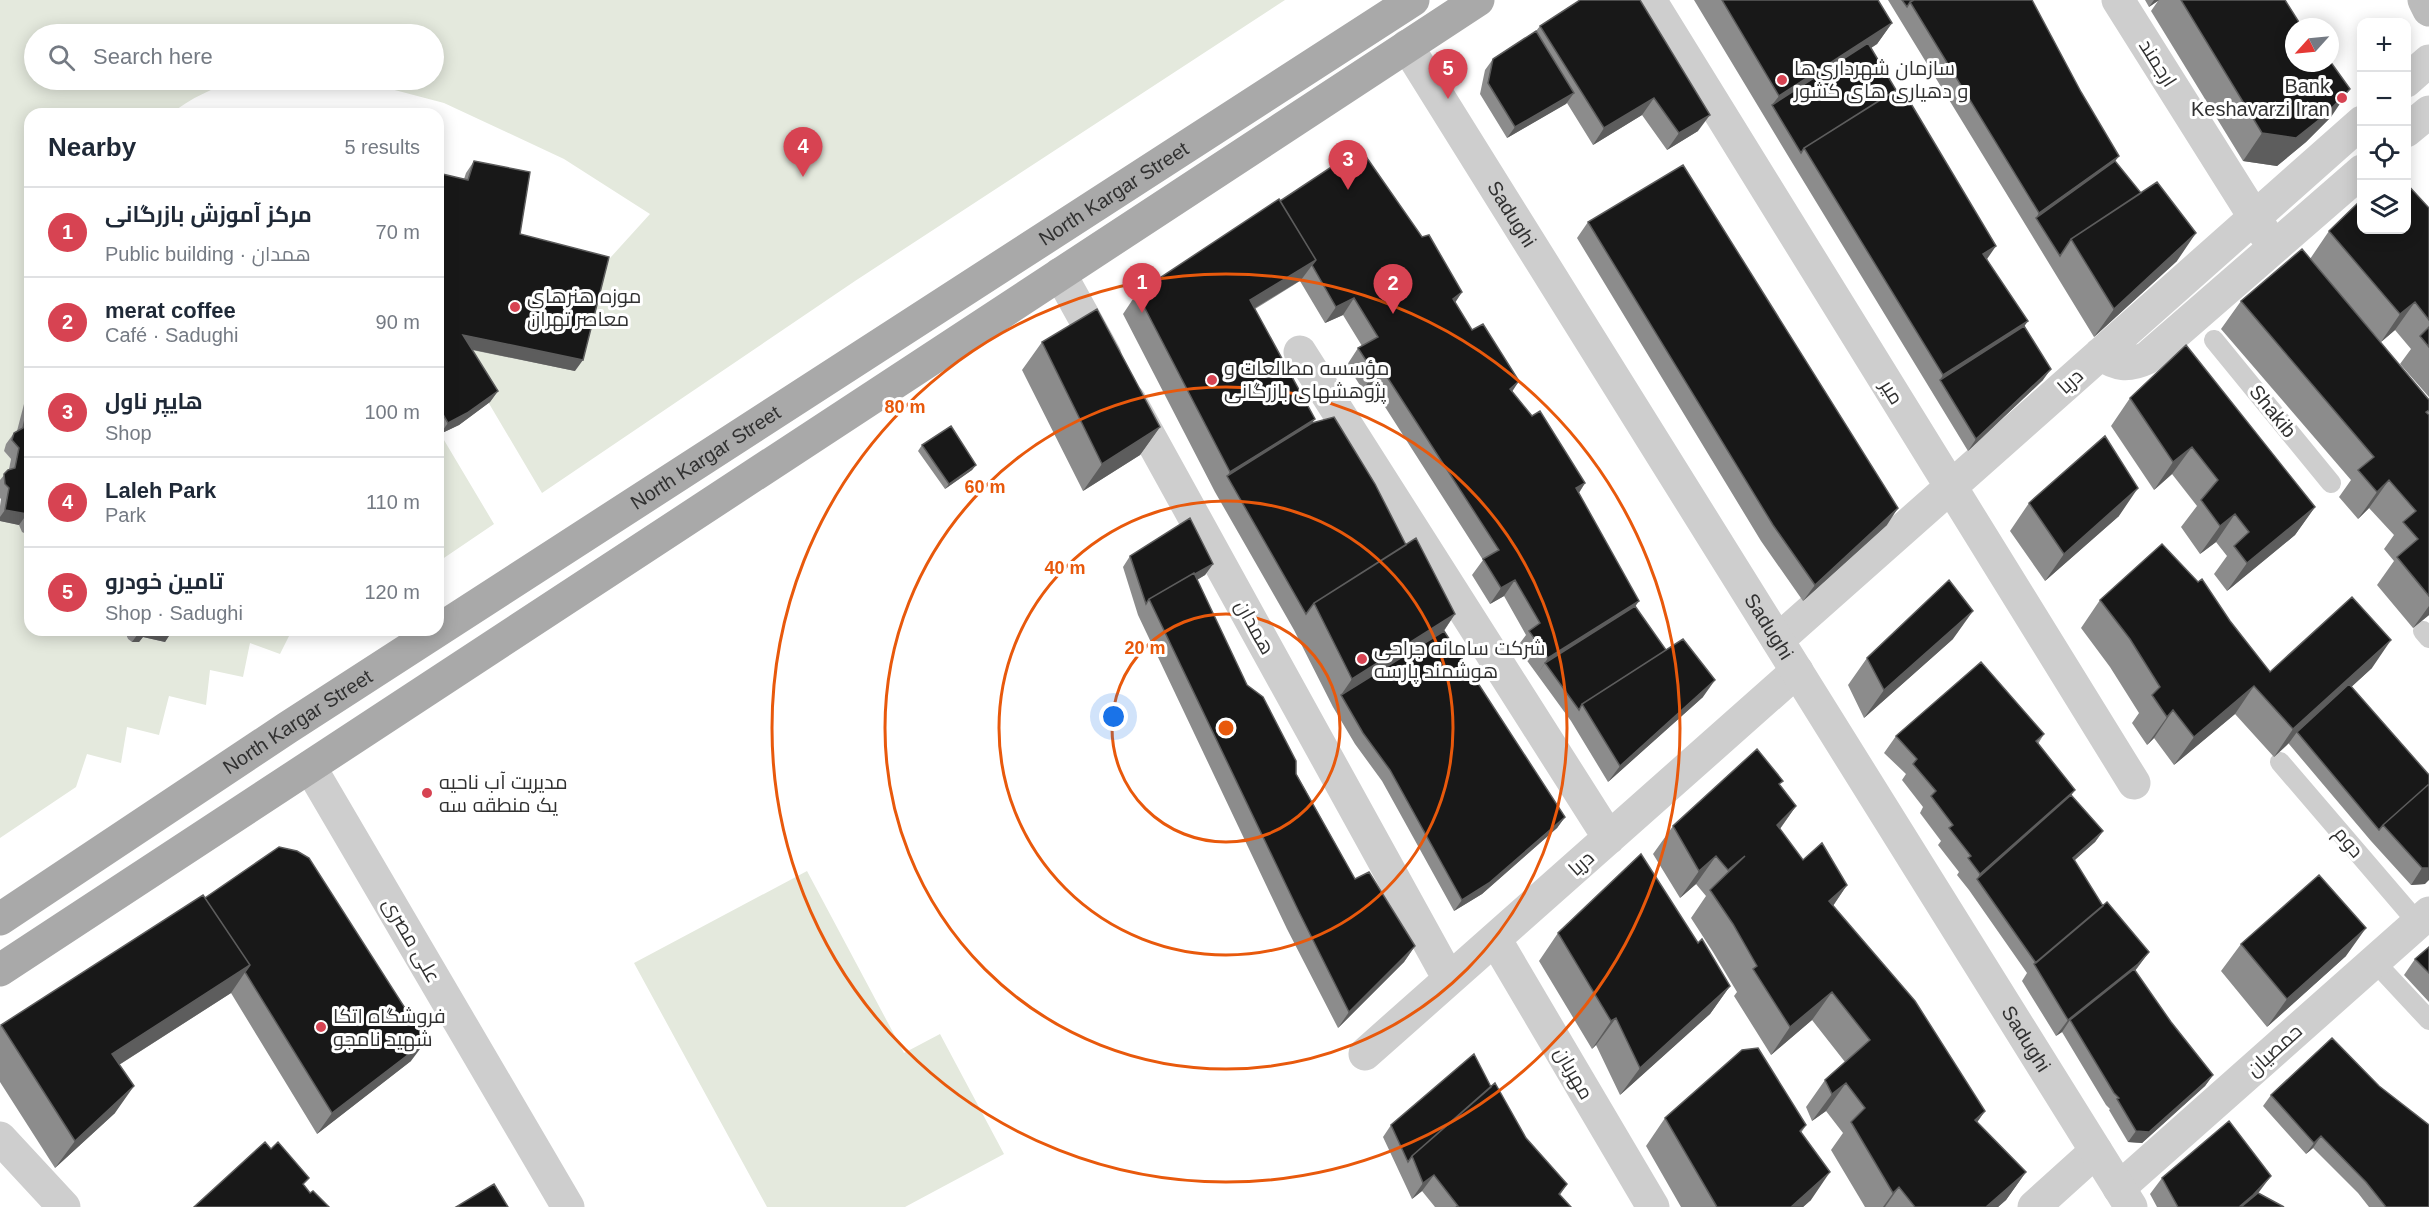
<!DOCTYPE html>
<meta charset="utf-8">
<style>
body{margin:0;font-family:Helvetica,Cairo,sans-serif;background:#f2f2f3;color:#1f2937}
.controls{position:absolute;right:18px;top:18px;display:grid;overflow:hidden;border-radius:12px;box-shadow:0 3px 15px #0003}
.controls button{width:54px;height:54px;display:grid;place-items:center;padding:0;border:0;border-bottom:2px solid #e0e1e3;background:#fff;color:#1f2937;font:30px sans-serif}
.compass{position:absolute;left:2285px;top:18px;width:54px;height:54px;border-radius:50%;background:#fff;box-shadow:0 3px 15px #0003;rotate:243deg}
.you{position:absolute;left:1114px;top:717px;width:21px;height:21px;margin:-15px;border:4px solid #fff;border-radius:50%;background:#1a73e8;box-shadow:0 0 0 9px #1a73e833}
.badge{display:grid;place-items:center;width:39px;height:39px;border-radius:50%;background:#d74352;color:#fff;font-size:20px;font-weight:700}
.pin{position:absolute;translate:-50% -50px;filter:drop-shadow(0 2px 3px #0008)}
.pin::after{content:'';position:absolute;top:32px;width:21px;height:18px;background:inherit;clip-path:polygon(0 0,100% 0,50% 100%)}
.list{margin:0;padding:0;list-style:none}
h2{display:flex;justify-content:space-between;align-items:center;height:78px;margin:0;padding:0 24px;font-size:26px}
h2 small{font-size:20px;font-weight:400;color:#747a83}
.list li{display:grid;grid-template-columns:39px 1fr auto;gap:18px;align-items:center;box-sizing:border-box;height:90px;padding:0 24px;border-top:2px solid #e0e1e3}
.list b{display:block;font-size:22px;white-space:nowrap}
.list p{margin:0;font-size:20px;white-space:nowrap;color:#747a83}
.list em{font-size:20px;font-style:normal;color:#747a83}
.icon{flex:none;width:33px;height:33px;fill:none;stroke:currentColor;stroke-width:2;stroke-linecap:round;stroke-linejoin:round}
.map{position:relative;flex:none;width:2429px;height:1207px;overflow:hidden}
.search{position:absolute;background:#fff;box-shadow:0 3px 15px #0003;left:24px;top:24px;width:420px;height:66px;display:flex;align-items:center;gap:15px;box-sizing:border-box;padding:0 21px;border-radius:33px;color:#747a83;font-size:22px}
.panel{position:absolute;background:#fff;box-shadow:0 3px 15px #0003;left:24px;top:108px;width:420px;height:528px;border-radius:18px}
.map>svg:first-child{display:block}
.green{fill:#e4e9dd}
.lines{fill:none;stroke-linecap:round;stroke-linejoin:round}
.service{stroke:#cecece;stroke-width:20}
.minor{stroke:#cecece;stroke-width:33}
.tertiary{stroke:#cecece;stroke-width:33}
.secondary{stroke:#bbb;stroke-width:33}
.primary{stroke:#a9a9a9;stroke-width:33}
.wall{fill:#8c8c8c}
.shaded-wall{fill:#5d5d5d}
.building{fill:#181818;stroke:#5d5d5d;stroke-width:1.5}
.ring{fill:none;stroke:#e8590c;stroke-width:3}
.poi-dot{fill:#d74352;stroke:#fff;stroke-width:2}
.labels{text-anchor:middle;stroke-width:6;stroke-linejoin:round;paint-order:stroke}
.street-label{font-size:20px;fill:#313131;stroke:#fff}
.poi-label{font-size:20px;fill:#313131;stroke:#fff;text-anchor:start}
.centre{fill:#e8590c;stroke:#fff;stroke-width:3}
.ring-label{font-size:18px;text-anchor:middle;font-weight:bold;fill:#e8590c;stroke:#fff;stroke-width:6;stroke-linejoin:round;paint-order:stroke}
</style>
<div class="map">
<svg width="2429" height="1207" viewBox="0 0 2429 1207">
<rect width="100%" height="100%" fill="#fff"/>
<path class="green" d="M0 0H1285L855 281 542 493 455 346 601 268 650 214 564 159 444 103 368 83 342 80H434V34H34V80H239C215 87 190 98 171 114H30V368L27 381H30C30 410 25 430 4 451L11 459 7 480 0 481Z
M438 430 494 524 438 562Z
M0 521 19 525 30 536V630H123L128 639 132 642H139L143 637 164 642 167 630H292L280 654 250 643 243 677 210 670 206 705 169 696 159 735 127 727 121 763 87 754 76 787 0 838Z
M807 871 904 1053 940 1034 1004 1154 905 1207H767L634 963Z"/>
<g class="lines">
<path class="service" d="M2214 340 2331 483
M2423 631 2429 638
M2280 762 2418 923
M2374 961 2429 1020"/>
<path class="minor" d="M1650 0 2134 783
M2118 0 2267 237
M2406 81 2429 61
M2406 131 2429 112
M1060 274 1105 355
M1300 352 1609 838
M2100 354C2116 365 2128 367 2147 358L2362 171
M1130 401 1449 979
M1778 640 2362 122
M310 767 568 1207
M1495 939 1653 1207
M1365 1054 1797 671
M0 1138 64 1207
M2119 1188 2429 913
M2034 1207 2096 1151"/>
<path class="tertiary" id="s1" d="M1407 46 2131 1207"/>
<path class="secondary" d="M2424 0 2429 10"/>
<g class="primary">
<path id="s2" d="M0 919 287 728 1413 0"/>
<path d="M0 970 1478 0"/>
</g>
</g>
<path class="wall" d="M1580 0 1698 131 1667 150 1642 115 1593 145 1567 103 1507 138 1480 94 1485 70 1493 59 1536 31 1540 26Z
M1694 0H1878L1892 23 1877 44 1871 48 2024 326 2043 380 1968 451 1793 164Z
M1888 0H2032L2115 161 2177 261 2094 337Z
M2145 0H2285L2331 117 2306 142 2277 166 2243 161 2151 11 2158 1 2149 7Z
M474 161 520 234 575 371 472 350 498 391 490 402 459 425 440 434 438 430V173L464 179 466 173Z
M1280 201 1422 237 1462 292 1455 302 1472 330 1512 391 1585 483 1579 493 1635 606 1666 650 1703 697 1608 782 1571 721 1517 647 1526 635 1504 596 1490 604 1472 575 1483 560 1371 385 1363 390 1347 365 1358 348 1362 346 1343 315 1325 323 1300 281 1255 309 1312 423 1406 545 1455 614 1444 631 1565 817 1557 828 1482 894 1454 911 1382 781 1355 744 1333 707 1294 630 1215 492 1123 314 1137 293Z
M2429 208V397L2400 364 2411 349 2395 330 2381 342 2341 296 2429 400V413L2428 414 2429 415V615L2413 628 2377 585 2394 561 2384 549 2394 535 2369 508 2358 519 2339 497 2351 480 2221 329 2241 301 2310 259 2329 231Z
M1588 222 1887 525 1803 601 1761 541 1577 238Z
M1042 342 1160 427 1140 455 1083 491 1022 370Z
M30 368V381H27Z
M30 395V536L22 532 19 525 0 521V506L1 499 0 498V480L9 469 11 459 4 451 6 444 14 433 17 431 24 404Z
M2130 398 2315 507 2295 535 2227 591 2214 574 2227 556 2216 542 2200 554 2181 527 2197 506 2172 474 2154 490 2111 426Z
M922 445 976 465 972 470 945 489 918 451Z
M2029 503 2119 516 2045 581 2010 531Z
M1130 556 1213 564 1205 575 1197 580 1247 685 1355 879 1415 946 1404 962 1338 1028 1287 929 1138 615 1123 567Z
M2100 600 2230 621 2270 672 2372 668 2351 687 2429 775 2425 884 2411 885 2371 841 2289 744V743L2274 757 2235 714 2174 765 2154 738 2147 745 2132 723 2139 713 2110 667 2081 628Z
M124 630H173L165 642 143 637 139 642H132L128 639Z
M1953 639 1864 718 1848 685 1867 658Z
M2044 734 2038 744 2075 790 2071 795 2103 831 2095 842 2074 860 2103 906 2149 952 2135 971 2171 1022 2213 1075 2205 1086 2142 1143 2128 1142 2109 1110 2110 1109 2106 1105 2062 1032 2056 1036 2022 981 2027 973 1969 890 1957 875 1959 872 1938 845 1941 841 1920 813 1923 807 1902 780 1906 774 1884 753 1896 736Z
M1780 785 1796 806 1780 829 1803 860 1847 885 1833 906 1985 1111 1977 1122 2026 1172 2006 1200 1998 1207H1865L1831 1150 1843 1133 1826 1111 1812 1121 1806 1107 1825 1080 1845 1062 1812 1020 1771 1055 1734 996 1737 992 1713 952 1691 918 1706 896 1696 884 1680 898 1653 854 1673 826Z
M205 898 411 1061 317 1134 231 993 119 1065 115 1113 55 1168 0 1082V1026Z
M1558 933 1698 943 1730 986 1710 1014 1620 1095 1596 1045 1592 1049 1539 961Z
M2241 944 2346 956 2267 1027 2221 971Z
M2429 947V1002L2404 975 2415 959Z
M1491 1087 1526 1138 1567 1184 1560 1195 1571 1207H1435L1422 1191 1412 1199 1383 1137 1391 1125Z
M2271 1095 2429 1207H2369L2358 1193 2313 1148 2306 1154 2263 1106Z
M1665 1118 1806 1125 1801 1133 1811 1200 1803 1207H1681L1646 1146Z
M2162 1178 2259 1193 2284 1207H2157L2150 1194Z"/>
<path class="shaded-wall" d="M2154 0H2159L2149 7Z
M1892 23 1877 44 1775 110 1772 105 1779 96Z
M2350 89 2331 117 2306 142 2277 166 2243 161 2262 133Z
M1574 93 1566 104 1507 138 1515 127Z
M1654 98 1642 115 1593 145 1604 128Z
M1710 115 1698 131 1667 150 1679 133Z
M2119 156 2107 172 2036 218 2039 213Z
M2196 233 2177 261 2094 337 2114 309Z
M1996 246 1985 262 1983 254Z
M1316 260 1301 280 1235 320 1250 300Z
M1462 292 1451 309 1453 299Z
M1354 298 1343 315 1325 323 1336 307Z
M2415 302 2395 330 2381 342 2400 314Z
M2028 321 2016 338 1940 380 1943 375Z
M463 335 583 360 575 371 455 346Z
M1382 369 1371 385 1363 390 1374 373Z
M2051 369 2043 380 1968 451 1976 439Z
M1519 381 1508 398 1510 389Z
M498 391 490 402 459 425 440 434 448 423Z
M1315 419 1300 439 1227 476 1230 472Z
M1160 427 1140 455 1083 491 1102 464Z
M2192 447 2172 474 2154 490 2173 462Z
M976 465 972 470 945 489 949 484Z
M2389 480 2369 508 2358 519 2377 492Z
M1585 483 1574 500 1576 488Z
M2138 488 2119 516 2045 581 2064 554Z
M2315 507 2295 535 2227 591 2247 563Z
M1898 508 1887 525 1803 601 1815 585Z
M5 510 27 514 19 525 0 521V517Z
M2235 514 2216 542 2200 554 2220 526Z
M1213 564 1205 575 1153 606 1150 601Z
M1515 580 1504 596 1490 604 1501 588Z
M1639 601 1628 617 1545 663 1537 675 1548 658Z
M2429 606V615L2413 628Z
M1973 611 1953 639 1864 718 1884 690Z
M1455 614 1436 642 1341 695 1352 679Z
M147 630H169L172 631 165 642 143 637 139 642H132L140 631Z
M2391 640 2372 668 2299 735 2297 732 2289 743 2274 757 2293 729Z
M1715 680 1703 697 1608 782 1620 766Z
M2254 686 2235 714 2174 765 2194 737Z
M2173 710 2154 738 2147 745 2167 717Z
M2075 790 2063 806 1977 879 1980 874Z
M1796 806 1776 834 1777 825Z
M1565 817 1557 828 1482 894 1454 911 1462 900Z
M2103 831 2095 842 2065 869 2073 858Z
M1716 856 1696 884 1680 898 1699 871Z
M2422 868H2429V880L2425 884 2411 885Z
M1847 885 1828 913 1829 901Z
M2366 928 2346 956 2267 1027 2287 999Z
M1415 946 1404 962 1338 1028 1349 1012Z
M2149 952 2137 968 2126 981 2070 1020 2062 1032 2056 1036 2068 1020Z
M250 965 231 993 92 1082 112 1054Z
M1730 986 1710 1014 1620 1095 1640 1068Z
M1832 992 1812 1020 1771 1055 1790 1027Z
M1616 1018 1596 1045 1592 1049 1611 1021Z
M426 1041 411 1061 317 1134 332 1113Z
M2213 1075 2205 1086 2142 1143 2128 1142 2136 1131Z
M1846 1083 1826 1111 1812 1121 1832 1094Z
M134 1086 115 1113 55 1168 75 1141Z
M1985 1111 1966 1138 1975 1120Z
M2321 1136 2313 1148 2306 1154 2314 1143Z
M1830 1172 1811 1200 1803 1207H1791Z
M2026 1172 2006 1200 1998 1207H1986Z
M1434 1175 1422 1191 1412 1199 1423 1183Z
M2271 1176 2259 1192 2246 1207H2239Z
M1899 1187 1885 1207H1883L1893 1193Z"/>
<path class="building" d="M1580 0H1640L1710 115 1679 133 1654 98 1604 128 1540 26Z
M1722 0H1878L1892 23 1779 96Z
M1902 0H1914L1910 2 1907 7Z
M1914 0H2032L2081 92 2119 156 2039 213 1910 2Z
M2181 0H2285L2302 27H2294V63H2330V61L2350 89 2325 115 2296 138 2262 133Z
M1536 31 1574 93 1515 127 1488 83 1493 59Z
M1868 43 1896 90 1804 148 1801 153 1772 105Z
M1901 87 1996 246 1983 254 2028 321 1943 375 1804 148Z
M1360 148 1422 237 1429 235 1462 292 1453 299 1472 330 1483 324 1519 381 1510 389 1532 416 1540 411 1585 483 1576 488 1639 601 1548 658 1529 631 1540 623 1515 580 1501 588 1483 559 1499 550 1382 369 1374 373 1358 348 1378 337 1354 298 1336 307 1312 265 1316 260 1280 201Z
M474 161 530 172 520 234 609 257 583 360 463 335 498 391 467 413 448 423 438 406V173L468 180Z
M2115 161 2141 193 2071 239 2060 256 2036 218Z
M1683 165 1898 508 1815 585 1773 525 1588 222Z
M2157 182 2196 233 2114 309 2071 239Z
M2406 183 2429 208V320L2415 302 2400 314 2329 231 2361 200V230H2406Z
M1279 199 1316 260 1250 300 1315 419 1230 472 1137 293Z
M2302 249 2429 400V410L2426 412 2429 415V596L2397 557 2418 539 2403 522 2416 511 2389 480 2377 492 2358 470 2374 457 2241 301Z
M1097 309 1160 427 1102 464 1042 342Z
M2024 326 2051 369 1976 439 1940 380Z
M2429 327V347L2420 336Z
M2186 345 2315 507 2247 563 2234 546 2249 532 2235 514 2220 526 2201 500 2218 480 2192 447 2173 462 2130 398Z
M30 399V520L27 514 5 510 9 488 5 484 4 474 8 470 15 468 19 448 12 440 14 433 23 428Z
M1334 417 1375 484 1406 545 1314 603 1306 614 1227 476 1312 423Z
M951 426 976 465 949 484 922 445Z
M2105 436 2138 488 2064 554 2029 503Z
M1190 518 1213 564 1195 574 1194 573 1149 599 1146 604 1130 556Z
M1416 538 1455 614 1352 679 1314 603Z
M2162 544 2198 582 2202 579 2230 621 2270 672 2352 597 2391 640 2293 729 2254 686 2194 737 2173 710 2167 717 2152 695 2160 687 2130 639 2100 600Z
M1194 573 1247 685 1263 697 1296 761V774L1355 879 1369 872 1415 946 1349 1012 1299 912 1149 599Z
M1949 580 1973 611 1884 690 1867 658Z
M1635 606 1666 650 1582 704 1579 710 1545 663Z
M1444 631 1565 817 1489 883 1462 900 1390 770 1363 733 1341 695Z
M1683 639 1715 680 1620 766 1582 704Z
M1981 662 2044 734 2036 741 2075 790 1980 874 1968 858 1971 856 1949 828 1953 825 1931 796 1936 791 1913 764 1917 759 1896 736Z
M2349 684 2429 775V784L2383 825 2379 830 2297 732Z
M1757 749 1783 781 1779 784 1796 806 1777 825 1803 860 1822 843 1847 885 1829 901 1915 1001 1985 1111 1975 1120 2026 1172 1986 1207H1915L1899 1187 1893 1193 1851 1122 1865 1108 1846 1083 1832 1094 1825 1080 1870 1040 1832 992 1790 1027 1753 969 1757 966 1733 924 1710 890 1745 856 1728 870 1716 856 1699 871 1673 826Z
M2429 784V868H2422L2383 825Z
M2071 795 2103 831 2073 858 2103 906 2036 963 1977 879Z
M279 847 297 851 309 858 426 1041 332 1113 245 972 250 965 205 898Z
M1641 854 1698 943 1702 939 1730 986 1640 1068 1616 1018 1611 1021 1558 933Z
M2319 875 2366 928 2287 999 2241 944Z
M203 895 250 965 112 1054 134 1086 75 1141 1 1025Z
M2107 902 2149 952 2138 964 2068 1020 2034 964Z
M2429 947V973L2415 959Z
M2134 969 2171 1022 2213 1075 2149 1132 2136 1131 2117 1099 2119 1098 2114 1093 2070 1020Z
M2332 1038 2379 1086 2429 1125V1207H2386L2366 1182 2321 1136 2314 1143 2271 1095Z
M1758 1048 1806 1125 1800 1131 1830 1172 1791 1207H1717L1665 1118 1742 1050Z
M1474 1054 1491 1087 1412 1156 1408 1162 1391 1125Z
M1495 1083 1526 1138 1567 1184 1559 1194 1571 1207H1456L1458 1206 1434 1175 1423 1183 1412 1156Z
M2229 1121 2271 1176 2253 1195 2239 1207H2178L2162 1178Z
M265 1142 271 1149 278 1142 309 1178 303 1184 310 1193 313 1191 329 1207H194Z
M494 1184 508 1207H456Z
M2258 1193 2284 1207H2241Z"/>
<g class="ring">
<circle cx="1226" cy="728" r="114"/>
<circle cx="1226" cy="728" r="227"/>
<circle cx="1226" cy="728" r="341"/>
<circle cx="1226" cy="728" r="454"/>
</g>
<g class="poi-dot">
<circle cx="1782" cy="80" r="6"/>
<circle cx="2342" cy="98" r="6"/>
<circle cx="515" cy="307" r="6"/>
<circle cx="1212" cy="380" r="6"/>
<circle cx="1362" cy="659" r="6"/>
<circle cx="427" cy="793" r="6"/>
<circle cx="321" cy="1027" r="6"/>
</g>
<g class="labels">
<g class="street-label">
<text transform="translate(2158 63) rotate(58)" y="7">ارجمند</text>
<text dy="7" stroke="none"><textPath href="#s2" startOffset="1329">North Kargar Street</textPath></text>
<text dy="7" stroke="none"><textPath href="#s1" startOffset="198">Sadughi</textPath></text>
<text transform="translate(2070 381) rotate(-42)" y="7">دریا</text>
<text transform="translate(1892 392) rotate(58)" y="7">میر</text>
<text transform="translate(2273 411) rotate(51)" y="7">Shakib</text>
<text dy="7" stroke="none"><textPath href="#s2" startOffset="843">North Kargar Street</textPath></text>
<text transform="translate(1255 627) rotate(61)" y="7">همدان</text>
<text dy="7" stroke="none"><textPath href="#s1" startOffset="684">Sadughi</textPath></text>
<text dy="7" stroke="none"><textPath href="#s2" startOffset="357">North Kargar Street</textPath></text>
<text transform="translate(2349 842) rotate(50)" y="7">دوم</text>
<text transform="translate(1581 863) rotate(-42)" y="7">دریا</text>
<text transform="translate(412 940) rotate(60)" y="7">علی مصری</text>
<text dy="7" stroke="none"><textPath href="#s1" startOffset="1170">Sadughi</textPath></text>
<text transform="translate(2274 1050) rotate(-42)" y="7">حمصیان</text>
<text transform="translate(1574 1073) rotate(60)" y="7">مهربان</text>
</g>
<g class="poi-label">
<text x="1794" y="75">سازمان شهرداری‌ها<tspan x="1794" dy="23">و دهیاری‌ های کشور</tspan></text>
<text x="2330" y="93" text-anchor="end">Bank<tspan x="2330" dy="23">Keshavarzi Iran</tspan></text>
<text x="527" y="303">موزه هنرهای<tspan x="527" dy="23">معاصر تهران</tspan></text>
<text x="1224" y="375">مؤسسه مطالعات و<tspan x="1224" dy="23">پژوهشهای بازرگانی</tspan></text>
<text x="1374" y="655">شرکت سامانه جراحی<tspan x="1374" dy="23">هوشمند پارسه</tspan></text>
<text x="439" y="789">مدیریت آب ناحیه<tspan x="439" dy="23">یک منطقه سه</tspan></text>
<text x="333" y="1023">فروشگاه اتکا<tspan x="333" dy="23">شهید نامجو</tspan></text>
</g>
</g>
<circle cx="1226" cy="728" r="9" class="centre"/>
<g class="ring-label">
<text x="905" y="413">80 m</text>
<text x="985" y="493">60 m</text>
<text x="1065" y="574">40 m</text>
<text x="1145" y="654">20 m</text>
</g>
</svg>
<div class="controls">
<button>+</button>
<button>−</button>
<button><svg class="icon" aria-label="locate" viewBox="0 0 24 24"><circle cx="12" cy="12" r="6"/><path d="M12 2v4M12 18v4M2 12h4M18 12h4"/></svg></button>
<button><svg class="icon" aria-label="layers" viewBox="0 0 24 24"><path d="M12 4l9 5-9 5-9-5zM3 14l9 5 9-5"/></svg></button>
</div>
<svg class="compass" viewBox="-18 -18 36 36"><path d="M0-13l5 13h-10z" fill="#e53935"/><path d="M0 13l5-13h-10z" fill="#747a83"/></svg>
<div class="you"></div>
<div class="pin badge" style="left:1142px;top:313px">1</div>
<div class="pin badge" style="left:1393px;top:314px">2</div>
<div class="pin badge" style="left:1348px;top:190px">3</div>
<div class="pin badge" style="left:803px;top:177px">4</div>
<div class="pin badge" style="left:1448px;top:99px">5</div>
<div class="search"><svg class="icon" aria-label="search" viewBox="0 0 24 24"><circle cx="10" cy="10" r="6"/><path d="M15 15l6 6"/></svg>Search here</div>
<section class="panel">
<h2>Nearby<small>5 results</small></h2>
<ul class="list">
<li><span class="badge">1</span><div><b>مرکز آموزش بازرگانی</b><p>Public building · همدان</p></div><em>70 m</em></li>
<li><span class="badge">2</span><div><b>merat coffee</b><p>Café · Sadughi</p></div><em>90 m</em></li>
<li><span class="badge">3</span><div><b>هايپر ناول</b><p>Shop</p></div><em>100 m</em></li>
<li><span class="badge">4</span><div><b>Laleh Park</b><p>Park</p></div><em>110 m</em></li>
<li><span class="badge">5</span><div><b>تامین خودرو</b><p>Shop · Sadughi</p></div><em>120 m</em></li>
</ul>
</section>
</div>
